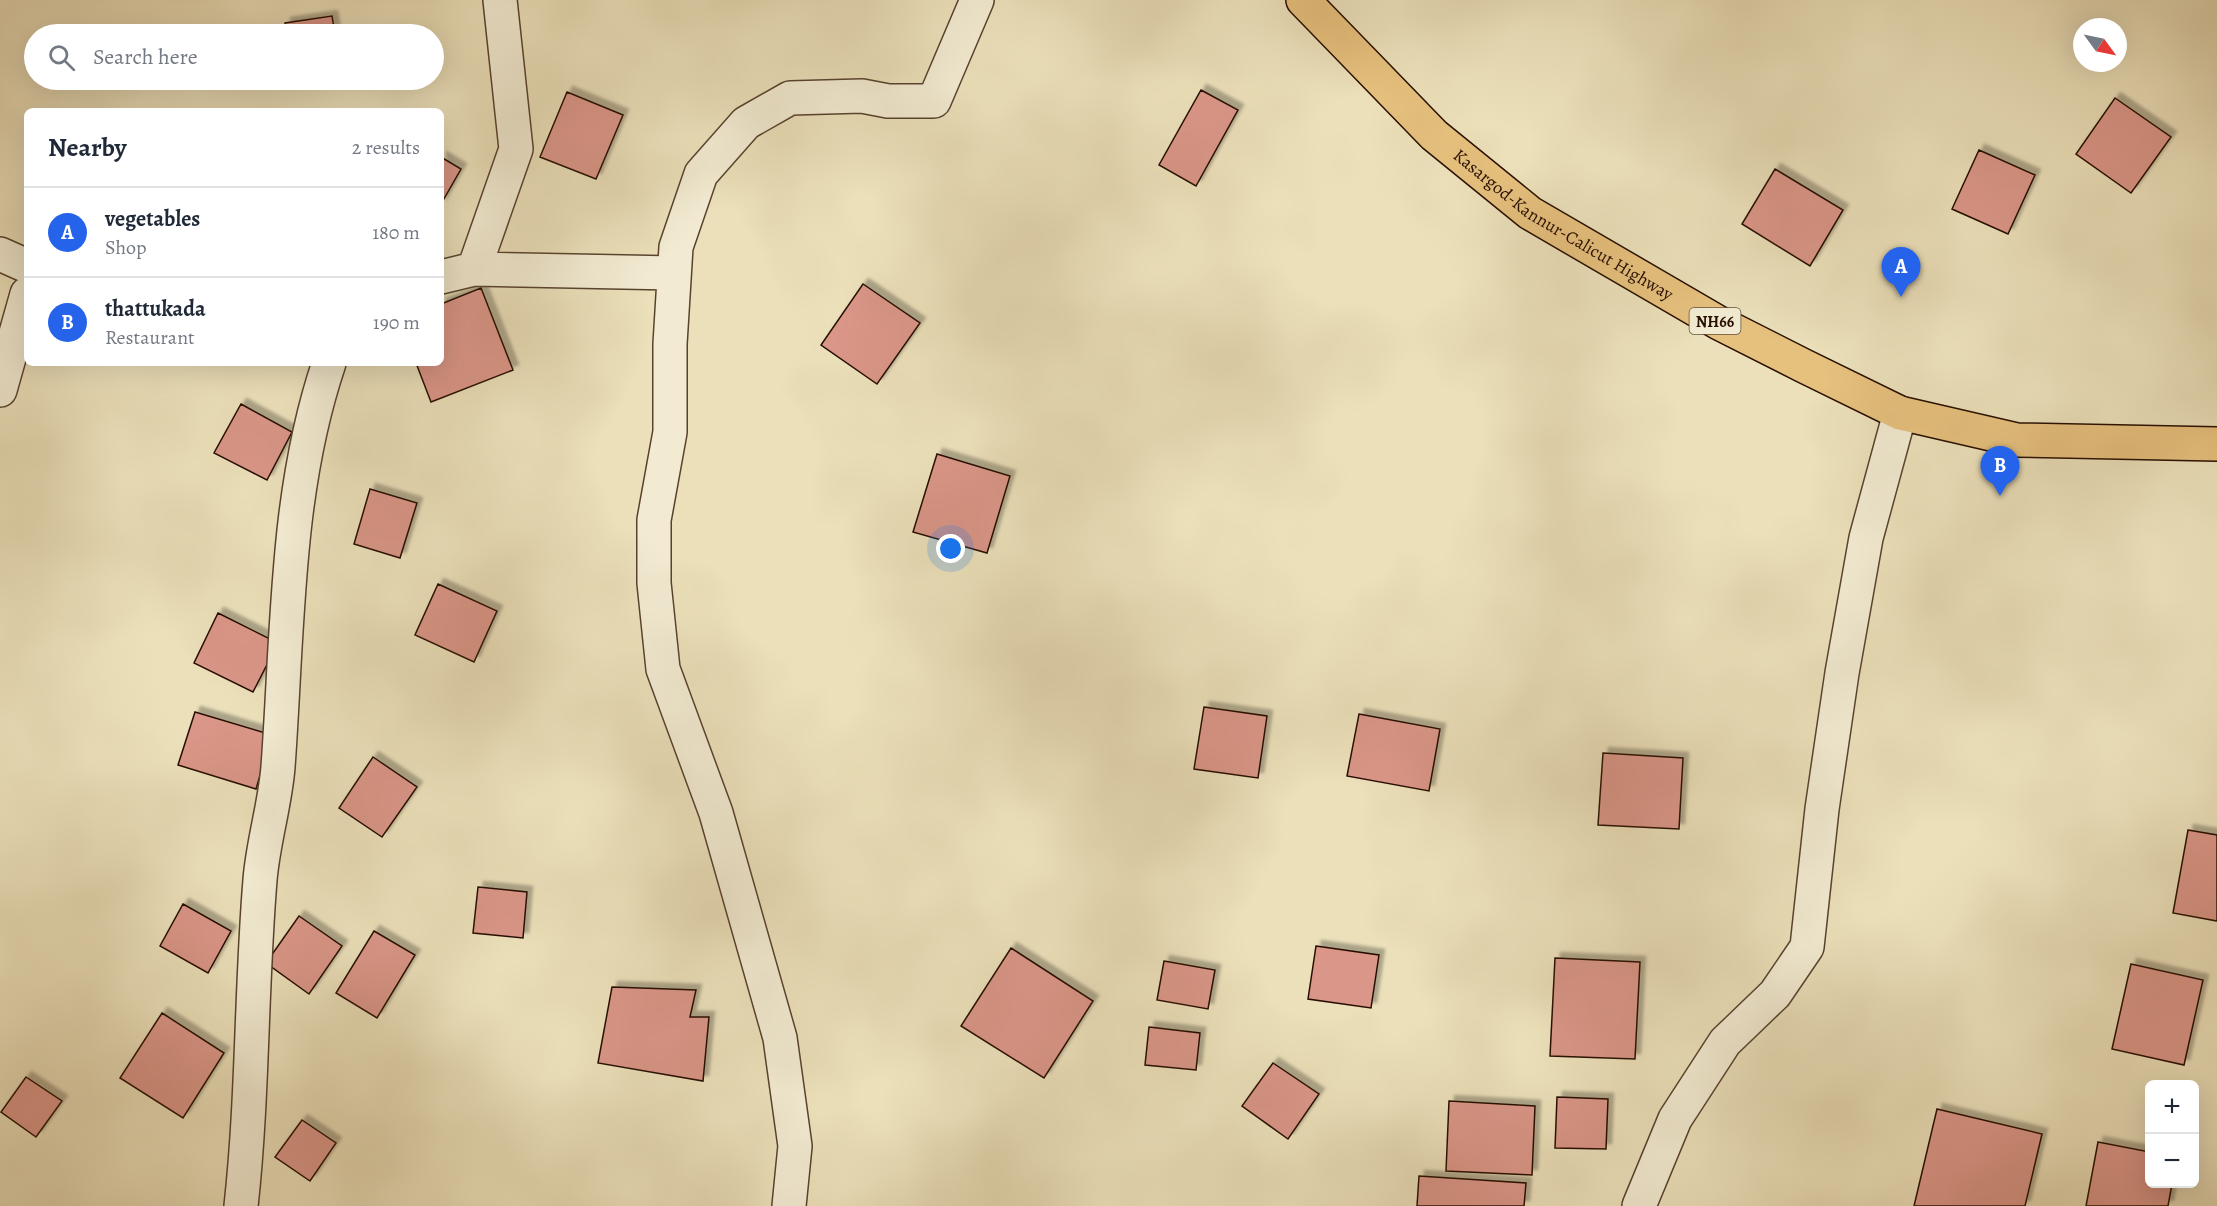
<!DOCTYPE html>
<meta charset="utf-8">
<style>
body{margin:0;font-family:Alegreya,serif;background:#f6f6f7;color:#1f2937}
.controls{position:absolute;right:18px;bottom:18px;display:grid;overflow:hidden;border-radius:9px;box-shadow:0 6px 24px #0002}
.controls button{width:54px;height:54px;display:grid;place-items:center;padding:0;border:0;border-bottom:2px solid #e0e1e3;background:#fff;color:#1f2937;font:30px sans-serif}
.compass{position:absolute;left:2073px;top:18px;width:54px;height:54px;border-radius:50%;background:#fff;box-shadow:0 6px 24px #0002;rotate:123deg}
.you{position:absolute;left:951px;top:549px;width:21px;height:21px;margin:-15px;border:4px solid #fff;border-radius:50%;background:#1a73e8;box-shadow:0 0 0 9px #1a73e833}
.badge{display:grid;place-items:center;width:39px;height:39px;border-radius:50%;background:#2563eb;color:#fff;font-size:20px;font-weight:700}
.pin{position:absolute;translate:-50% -50px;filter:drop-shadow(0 2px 3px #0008)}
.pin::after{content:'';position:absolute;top:32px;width:21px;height:18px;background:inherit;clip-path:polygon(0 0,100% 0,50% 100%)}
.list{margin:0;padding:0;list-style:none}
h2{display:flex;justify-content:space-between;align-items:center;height:78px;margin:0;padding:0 24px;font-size:26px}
h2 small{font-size:20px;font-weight:400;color:#747a83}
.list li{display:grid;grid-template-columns:39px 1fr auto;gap:18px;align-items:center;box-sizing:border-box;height:90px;padding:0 24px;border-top:2px solid #e0e1e3}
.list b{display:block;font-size:22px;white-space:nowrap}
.list p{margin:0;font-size:20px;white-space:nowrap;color:#747a83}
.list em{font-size:20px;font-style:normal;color:#747a83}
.icon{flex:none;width:33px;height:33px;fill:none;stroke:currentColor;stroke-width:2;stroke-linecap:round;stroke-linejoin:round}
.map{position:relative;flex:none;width:2217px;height:1206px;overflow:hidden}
.search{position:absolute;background:#fff;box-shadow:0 6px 24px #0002;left:24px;top:24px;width:420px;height:66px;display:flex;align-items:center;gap:15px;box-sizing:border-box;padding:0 21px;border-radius:33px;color:#747a83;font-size:22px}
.panel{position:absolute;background:#fff;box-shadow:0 6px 24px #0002;left:24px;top:108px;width:420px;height:258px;border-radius:9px}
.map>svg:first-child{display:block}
.building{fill:#da9688;stroke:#270e00;stroke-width:1.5;filter:url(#shadow)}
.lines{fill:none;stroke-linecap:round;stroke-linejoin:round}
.minor-casing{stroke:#58422e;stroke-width:36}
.highway-casing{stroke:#270e00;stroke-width:36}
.minor{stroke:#f2ebd2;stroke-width:33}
.highway{stroke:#e6c07d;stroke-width:33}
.labels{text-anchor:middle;stroke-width:4.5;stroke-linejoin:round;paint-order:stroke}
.shield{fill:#f2ebd2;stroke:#64503f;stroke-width:1.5}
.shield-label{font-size:16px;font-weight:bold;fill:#270e00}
.street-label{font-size:18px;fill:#270e00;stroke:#f2ebd2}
</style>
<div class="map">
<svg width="2217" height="1206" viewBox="0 0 2217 1206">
<defs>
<filter id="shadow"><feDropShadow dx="5.5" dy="-5.5" stdDeviation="1.5" flood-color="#0004"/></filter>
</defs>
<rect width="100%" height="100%" fill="#ebe0ba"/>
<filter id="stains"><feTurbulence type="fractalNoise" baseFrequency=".00333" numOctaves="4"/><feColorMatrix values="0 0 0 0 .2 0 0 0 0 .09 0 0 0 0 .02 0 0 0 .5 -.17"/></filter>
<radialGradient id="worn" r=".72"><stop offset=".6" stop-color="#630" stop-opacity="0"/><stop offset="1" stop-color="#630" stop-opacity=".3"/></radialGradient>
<path class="building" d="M332 16 335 34H286L285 23Z
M1201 90 1238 110 1196 186 1159 165Z
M567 92 623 115 596 179 540 157Z
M2115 98 2171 137 2131 193 2076 154Z
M1979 150 2035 175 2008 234 1952 209Z
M441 157 461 169 441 204Z
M1775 169 1843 210 1810 266 1742 224Z
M863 284 920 323 877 384 821 345Z
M481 288 513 370 431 402 416 363H441V304Z
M241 404 292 432 267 480 214 453Z
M937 454 1010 476 987 553 913 532Z
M370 489 417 503 400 558 354 544Z
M438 584 497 611 474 662 415 635Z
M218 613 278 643 253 692 194 663Z
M1204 707 1267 716 1258 778 1194 769Z
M195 712 272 735 256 789 178 765Z
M1359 714 1440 729 1429 791 1347 776Z
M1603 753 1683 758 1679 829 1598 825Z
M373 757 417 787 382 837 339 808Z
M2188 830 2217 835V921L2173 913Z
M478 887 527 892 523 938 473 933Z
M183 904 231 931 208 973 160 946Z
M299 916 342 946 309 994 266 963Z
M374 931 415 955 377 1018 336 993Z
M1316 946 1379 955 1371 1008 1308 999Z
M1011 948 1093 1001 1044 1078 961 1026Z
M1555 958 1640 962 1635 1059 1550 1056Z
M1164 961 1215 970 1208 1009 1157 1000Z
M2131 964 2203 980 2184 1065 2112 1049Z
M612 987 696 990 690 1017H709L703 1081 598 1063Z
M162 1013 224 1053 183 1118 120 1078Z
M1149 1027 1200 1033 1196 1070 1145 1065Z
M1273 1063 1319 1094 1288 1139 1242 1106Z
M26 1077 62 1101 36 1137 1 1112Z
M1557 1097 1608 1099 1606 1149 1555 1148Z
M1449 1101 1535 1106 1532 1175 1446 1171Z
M1937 1109 2042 1134 2025 1206H1914Z
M302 1120 336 1143 310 1181 275 1157Z
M2098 1142 2150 1152V1184H2172L2168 1206H2086Z
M1419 1176 1526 1183 1524 1206H1417Z"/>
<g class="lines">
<defs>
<path id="minor" d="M0 254 27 266
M474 269 674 273
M441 277 474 269 516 149 500 0
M0 390 27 294
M241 1206C253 1098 251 988 260 880 263 842 275 805 278 767 288 632 285 493 329 363
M789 1206 795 1146 780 1038 716 813 663 669 654 583V520L670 432V344L676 247 701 174 746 123 790 98 862 96 888 101H934L977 0
M1639 1206 1675 1119 1725 1042 1775 994 1807 947 1822 809 1842 673 1866 538 1900 413"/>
<g id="highway">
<path id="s1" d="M1303 0 1434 135 1530 213 1719 323 1804 366 1900 413 2017 440 2217 444"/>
</g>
</defs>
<use href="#minor" class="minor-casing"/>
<use href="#highway" class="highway-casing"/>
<use href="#minor" class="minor"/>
<use href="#highway" class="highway"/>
</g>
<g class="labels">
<rect class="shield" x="1689.5" y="308" width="51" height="26" rx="4.5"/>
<g class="shield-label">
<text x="1715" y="327">NH66</text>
</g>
<g class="street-label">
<text dy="6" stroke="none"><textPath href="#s1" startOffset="346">Kasargod-Kannur-Calicut Highway</textPath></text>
</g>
</g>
<rect width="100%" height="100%" filter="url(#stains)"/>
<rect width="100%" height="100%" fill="url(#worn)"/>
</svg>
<div class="controls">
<button>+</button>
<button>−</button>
</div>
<svg class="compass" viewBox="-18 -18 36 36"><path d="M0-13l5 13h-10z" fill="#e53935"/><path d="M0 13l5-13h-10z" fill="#747a83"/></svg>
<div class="you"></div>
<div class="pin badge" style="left:1901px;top:297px">A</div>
<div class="pin badge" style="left:2000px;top:496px">B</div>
<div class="search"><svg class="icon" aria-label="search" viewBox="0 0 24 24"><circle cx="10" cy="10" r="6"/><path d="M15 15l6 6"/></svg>Search here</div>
<section class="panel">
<h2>Nearby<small>2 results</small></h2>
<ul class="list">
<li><span class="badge">A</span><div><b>vegetables</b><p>Shop</p></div><em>180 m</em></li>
<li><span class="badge">B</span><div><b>thattukada</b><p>Restaurant</p></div><em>190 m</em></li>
</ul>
</section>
</div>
